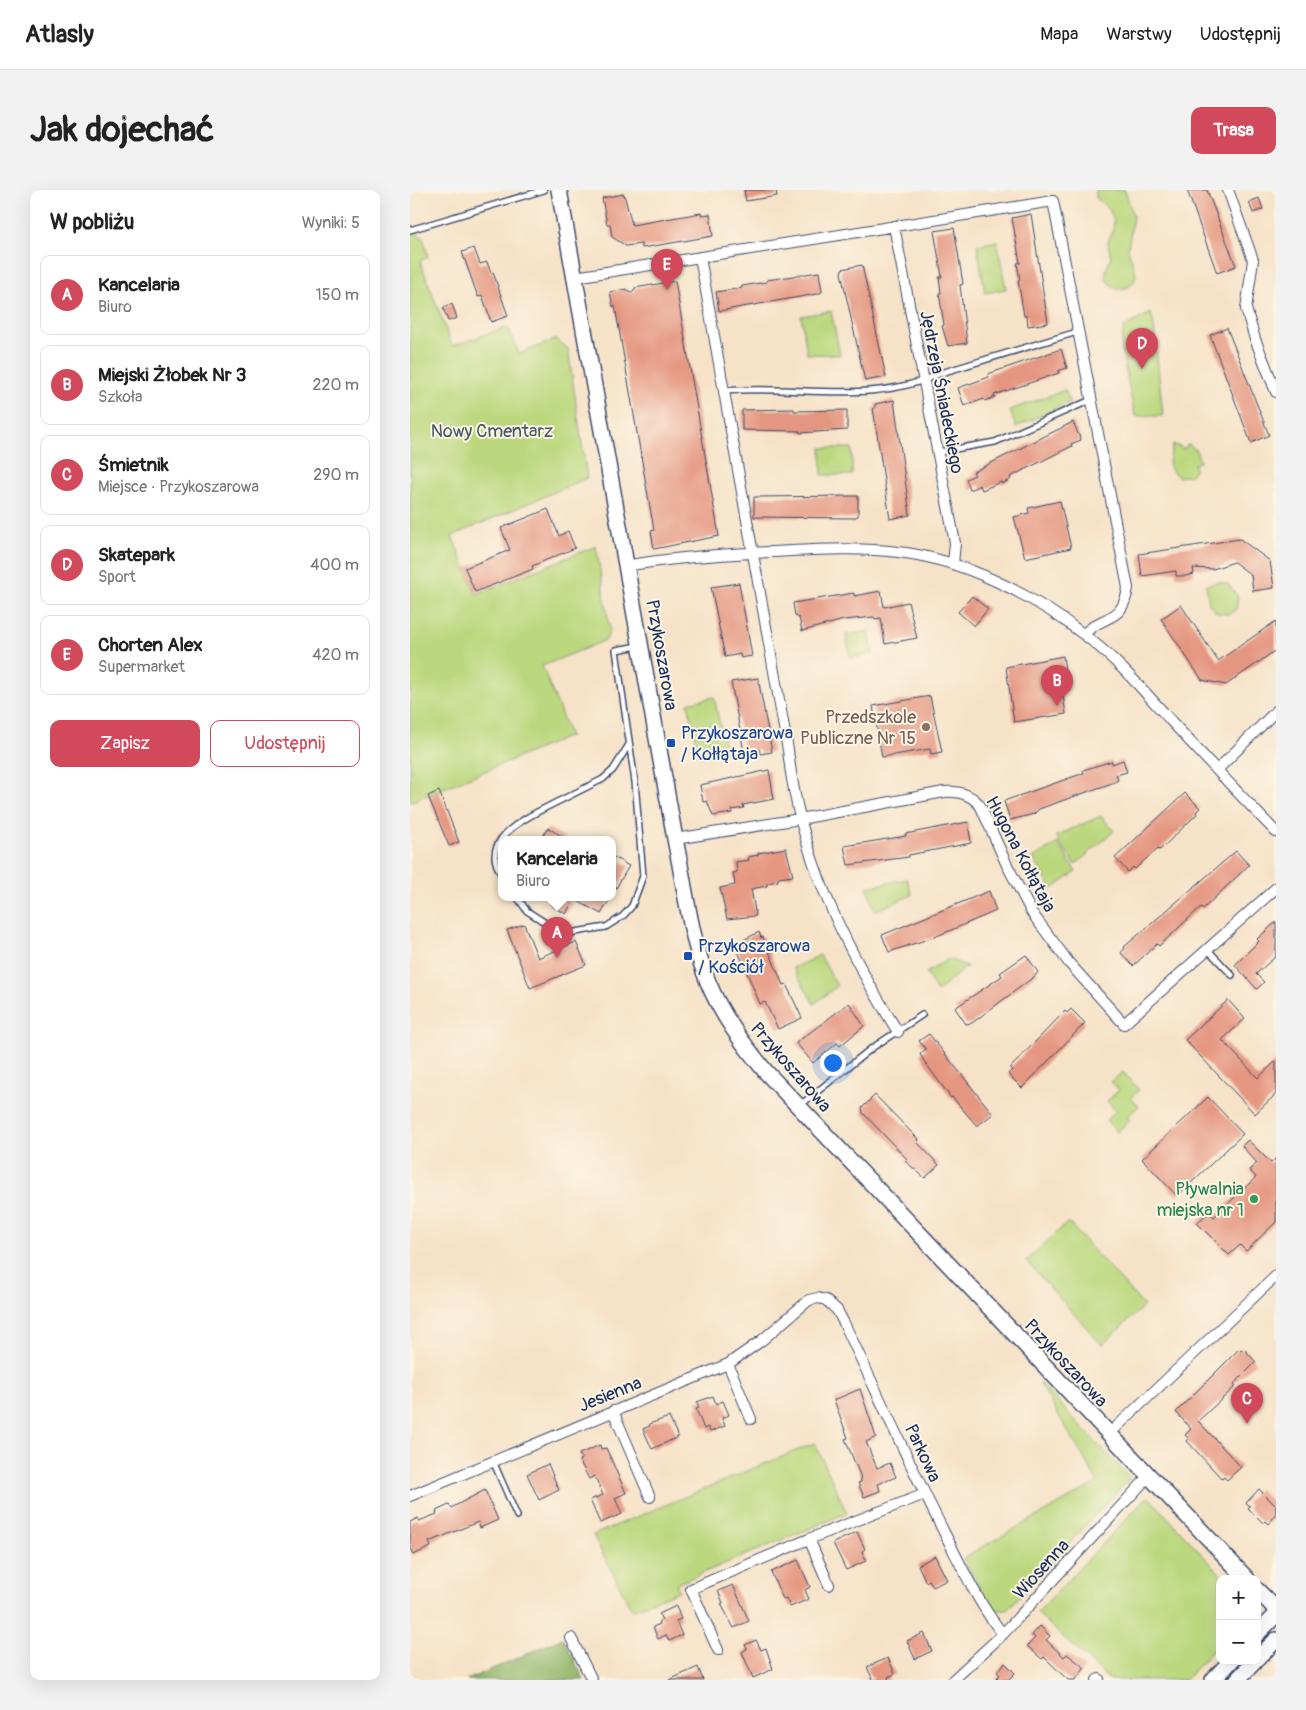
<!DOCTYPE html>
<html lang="pl">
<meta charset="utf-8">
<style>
body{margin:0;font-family:Pangolin,sans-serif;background:#f2f2f2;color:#222}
.controls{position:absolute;right:15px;bottom:15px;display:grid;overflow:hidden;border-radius:10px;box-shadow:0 5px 20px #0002}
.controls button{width:45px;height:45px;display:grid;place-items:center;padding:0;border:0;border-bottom:1px solid #e0e0e0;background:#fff;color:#222;font:25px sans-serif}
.you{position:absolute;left:422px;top:872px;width:18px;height:18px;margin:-12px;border:4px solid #fff;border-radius:50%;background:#1a73e8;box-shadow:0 0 0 8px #1a73e833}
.badge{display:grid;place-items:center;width:32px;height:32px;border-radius:50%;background:#d1495b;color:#fff;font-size:16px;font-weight:700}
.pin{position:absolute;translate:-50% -41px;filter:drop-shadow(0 1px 2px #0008)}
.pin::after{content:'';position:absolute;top:26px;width:18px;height:15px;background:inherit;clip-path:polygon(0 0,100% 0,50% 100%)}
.popup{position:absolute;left:88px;top:646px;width:118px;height:65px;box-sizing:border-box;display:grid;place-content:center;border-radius:10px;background:#fff;filter:drop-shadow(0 1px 4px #0005);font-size:16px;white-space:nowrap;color:#767676}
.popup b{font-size:19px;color:#222}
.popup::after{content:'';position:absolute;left:50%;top:100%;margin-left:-10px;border:10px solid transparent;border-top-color:#fff}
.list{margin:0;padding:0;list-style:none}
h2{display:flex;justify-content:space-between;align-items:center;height:65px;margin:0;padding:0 20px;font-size:21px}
h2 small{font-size:16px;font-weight:400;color:#767676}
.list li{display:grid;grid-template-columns:32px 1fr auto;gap:15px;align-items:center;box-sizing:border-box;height:80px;margin:0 10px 10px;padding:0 10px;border:1px solid #e0e0e0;border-radius:10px}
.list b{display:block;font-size:19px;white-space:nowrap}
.list p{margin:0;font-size:16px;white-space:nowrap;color:#767676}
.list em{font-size:16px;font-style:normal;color:#767676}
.actions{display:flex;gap:10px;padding:15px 20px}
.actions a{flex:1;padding:11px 0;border:1px solid #d1495b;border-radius:10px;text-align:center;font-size:18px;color:#d1495b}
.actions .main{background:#d1495b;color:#fff}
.map{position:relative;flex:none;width:866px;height:1490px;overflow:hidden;border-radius:10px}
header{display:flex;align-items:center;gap:30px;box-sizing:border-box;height:70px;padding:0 25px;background:#fff;border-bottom:1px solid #e0e0e0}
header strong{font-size:24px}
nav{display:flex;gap:28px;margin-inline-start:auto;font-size:18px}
.intro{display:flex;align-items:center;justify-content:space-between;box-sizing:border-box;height:120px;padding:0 30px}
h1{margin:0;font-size:35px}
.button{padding:12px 22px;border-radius:10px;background:#d1495b;color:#fff;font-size:18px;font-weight:700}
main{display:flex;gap:30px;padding:0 30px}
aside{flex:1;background:#fff;border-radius:10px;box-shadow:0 5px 20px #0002}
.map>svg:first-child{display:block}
.green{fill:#bbd87e;stroke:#6b846e}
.forest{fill:#94b86d;stroke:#587466}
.building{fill:#e59680}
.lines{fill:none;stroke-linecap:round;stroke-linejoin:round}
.lane-casing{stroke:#3c4a6e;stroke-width:8}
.street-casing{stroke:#3c4a6e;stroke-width:12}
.secondary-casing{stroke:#3c4a6e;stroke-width:18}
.lane{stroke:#fff;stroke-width:5}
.street{stroke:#fff;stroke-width:10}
.secondary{stroke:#fff;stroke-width:15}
.education-dot{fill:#8d6e63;stroke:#fcf5e5;stroke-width:2}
.transit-dot{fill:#1a4fb4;stroke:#fcf5e5;stroke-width:2}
.leisure-dot{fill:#2e9e5b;stroke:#fcf5e5;stroke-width:2}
.labels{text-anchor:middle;stroke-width:4;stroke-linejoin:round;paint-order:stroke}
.street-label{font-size:18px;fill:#1b2f5e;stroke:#fcf5e5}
.park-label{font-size:18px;fill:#435966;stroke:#fcf5e5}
.education-label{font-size:18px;fill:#785e54;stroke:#fcf5e5;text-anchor:end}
.transit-label{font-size:18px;fill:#164399;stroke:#fcf5e5;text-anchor:start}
.leisure-label{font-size:18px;fill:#27864d;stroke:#fcf5e5;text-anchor:end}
</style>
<header>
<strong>Atlasly</strong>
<nav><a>Mapa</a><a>Warstwy</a><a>Udostępnij</a></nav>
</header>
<div class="intro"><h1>Jak dojechać</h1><a class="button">Trasa</a></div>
<main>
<aside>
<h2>W pobliżu<small>Wyniki: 5</small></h2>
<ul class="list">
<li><span class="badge">A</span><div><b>Kancelaria</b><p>Biuro</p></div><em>150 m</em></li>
<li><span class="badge">B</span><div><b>Miejski Żłobek Nr 3</b><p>Szkoła</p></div><em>220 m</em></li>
<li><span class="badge">C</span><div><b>Śmietnik</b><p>Miejsce · Przykoszarowa</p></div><em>290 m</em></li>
<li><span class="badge">D</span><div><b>Skatepark</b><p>Sport</p></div><em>400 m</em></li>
<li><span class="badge">E</span><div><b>Chorten Alex</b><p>Supermarket</p></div><em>420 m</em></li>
</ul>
<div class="actions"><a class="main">Zapisz</a><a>Udostępnij</a></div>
</aside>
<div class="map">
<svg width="866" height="1490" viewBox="0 0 866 1490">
<rect width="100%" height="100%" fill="#fcf5e5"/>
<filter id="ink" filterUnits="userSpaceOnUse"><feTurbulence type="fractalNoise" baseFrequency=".02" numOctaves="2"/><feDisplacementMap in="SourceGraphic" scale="10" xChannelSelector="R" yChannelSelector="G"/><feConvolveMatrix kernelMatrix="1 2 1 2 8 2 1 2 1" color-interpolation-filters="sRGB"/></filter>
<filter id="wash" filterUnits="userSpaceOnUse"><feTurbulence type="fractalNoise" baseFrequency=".0096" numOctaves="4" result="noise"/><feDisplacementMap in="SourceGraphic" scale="20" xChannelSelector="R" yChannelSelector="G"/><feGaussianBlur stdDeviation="1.12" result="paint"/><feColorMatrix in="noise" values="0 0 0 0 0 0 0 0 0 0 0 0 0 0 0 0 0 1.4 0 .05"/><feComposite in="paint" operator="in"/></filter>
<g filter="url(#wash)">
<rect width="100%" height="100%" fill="#f6e2c7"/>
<path class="green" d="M686 0H715L723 26 718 59 726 84C725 95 717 100 706 99L696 90V80L701 68 698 52 703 40 704 31 699 19 686 8Z
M8 42 10 47H13L18 67 10 71 42 156 98 137 109 164 146 149 158 159 177 288 42 346 66 404 186 356 200 440 196 450 132 476 160 546 0 612V45Z
M587 51 596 99 575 103 567 55Z
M421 121 430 165 397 164 391 126Z
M741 123 744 136 753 226H725L711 158 714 137Z
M655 200 660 212 606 237 600 220Z
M763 254 774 259 778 254 786 260 790 272 784 274 785 280 781 285 769 287C754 276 760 270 763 254Z
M411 258H442V285H412Z
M809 392 818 394 828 407 826 419 820 424 807 423 799 414 796 395Z
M459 441 463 464 440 468 436 445Z
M304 507 316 562 289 567 278 513Z
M691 626 704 641 665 675 646 646Z
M648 653 666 682 642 699 623 668Z
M497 689 502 705 465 721 457 697Z
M410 765 427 796 404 814 383 778Z
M538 769 557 776 527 802 516 783Z
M713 882 729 900 721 908 729 916 717 927 720 930 707 942 696 930 706 921 697 911 709 900 701 892Z
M658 1032 734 1116 692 1155 616 1071Z
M629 1192 720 1288 597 1420H582L553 1368 688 1292Z
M405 1253 437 1323 266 1394 269 1401 222 1420 183 1345Z
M738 1306 815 1389H810V1453L775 1490H700L627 1423Z"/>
<path class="forest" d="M153 1448 174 1490H57Z"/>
<g id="blocks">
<path class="building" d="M334 0H366L367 6 336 11Z
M777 0H797L826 76 807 83Z
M214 4 222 35 291 23 292 25 300 24 303 46 232 58 231 54 216 56 202 47 200 34H197L192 8Z
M849 8 853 19 843 23 839 12Z
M621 24 638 133 618 136 617 126H614L608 90H610L607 73H610L602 28Z
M544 38 553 94 550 95 557 153 538 156 532 136 534 135 529 103H531L529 87H532L524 41Z
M64 58 70 74 77 72 81 83 83 82 98 126 81 132 72 105 68 107 52 62Z
M452 75 476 187 455 191 431 83 432 79Z
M409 82 412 102 407 104 309 121 306 102 332 98V96L357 92V90Z
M265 91 309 346 244 359 241 341 244 340 234 283 205 116 203 117 200 102 216 99 222 103 225 98Z
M42 114 47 128 38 131 33 118Z
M817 138 859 245 841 253 800 145Z
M651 159 657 178 648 181 649 183 584 205 585 207 575 211 574 209 554 216 548 198 579 187 578 184Z
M484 210 500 325 480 329 463 218H465V214Z
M384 219V221L437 220V240L390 243V241L332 240V220Z
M663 232 671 250 661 254 662 256 600 287 601 289 592 294 591 292 572 300 570 295 560 300 556 289 565 285 563 282Z
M448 306V326L443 328 344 327V307Z
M650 311 661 358 615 368 604 327 619 323 618 318Z
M138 319 149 346 158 341 165 358 122 376 123 379 65 402 55 378 100 360 91 338Z
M830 349 860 371 864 398 843 401 841 385 824 372 803 379 783 378 784 384 775 386H766V381L732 386 729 364Z
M329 393 342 466 331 468 330 464 315 467 301 397Z
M471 401 474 417 498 412 507 448 475 454 471 428 465 429 464 427 434 430 392 441 389 428 385 426 383 413 444 403V406Z
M562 406 578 419 564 436 548 422Z
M771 415 808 471 866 431V460L816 495 792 490 751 429Z
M653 466 658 499 652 500 656 524 604 532 596 477Z
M348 488 362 562 350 564 349 559 334 562 321 492Z
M520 506 532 562 521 564 520 559 472 567 463 516Z
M713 570 717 582 706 585 708 590 705 592 629 619 624 624 600 630 594 611 674 583 673 580 702 571V574Z
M359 580 364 609 333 615 334 618 322 620V623L303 626 297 611 293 612 290 595Z
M29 601 49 652 39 656 18 606Z
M775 603 790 618 786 622 787 624 750 660 748 658 725 679 723 677 718 682 705 668Z
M558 632 561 653 499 665V667L438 675 434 656 496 646 495 644Z
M138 638 157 649H131Z
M376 658 383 686 368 688V691L357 693V696L341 699 346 726 317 729 310 698 325 695 323 683 327 682 326 672 339 670 338 667 348 665V663Z
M826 661 839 675 793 719 791 717 749 756 747 754 723 776 711 763 715 758 714 757Z
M202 666 219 676 202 705Z
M579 701 586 721 527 746 479 762 472 745Z
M145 707H201L191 724 164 709 156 724 141 715Z
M866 732V766L846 784 854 792 847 799 825 775 849 751 847 749Z
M114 734 128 768 166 752 176 775 120 798 97 740Z
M349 742 351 748 353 747 373 795 376 794 392 828 368 839 355 812 350 814 325 754Z
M616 765 628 782 625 786 562 833 556 834 545 818 592 786 590 783Z
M818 810 835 829 812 850 848 888 866 871V904L845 924 775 850Z
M439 813 454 836 430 856 427 853 403 873 386 853Z
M661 819 675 833 612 898 598 884 602 880 600 878 655 821 657 823Z
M519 844 583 924 567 936 542 907 541 908 514 871 510 864 516 859 509 851Z
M465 905 509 950 507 952 529 975 515 988 495 971 497 969 453 923 452 918Z
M798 907 833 944 767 1006 732 969Z
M838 950 861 973 866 968V1032L836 1061 830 1055 819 1065 787 1033 799 1022 804 1027 846 987 839 980 847 973 832 956Z
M829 1159 831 1161 834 1159 846 1172 824 1194 826 1196 788 1231 831 1277 817 1290 814 1287 812 1289 777 1251 779 1249 775 1245 781 1239 766 1222Z
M450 1199 466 1247 456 1252 467 1278 480 1273 486 1287 468 1294 470 1301 454 1307 448 1293 451 1292 450 1285 435 1249 438 1248 424 1210Z
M303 1206 306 1214 313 1211 319 1225 312 1228 315 1236 300 1242 298 1237 294 1239 286 1219 289 1218 287 1212Z
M259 1227 268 1247 242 1259 233 1239 240 1236 239 1234Z
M190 1255 191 1259 196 1258 216 1303 205 1308 212 1324 190 1333 180 1310 193 1305 185 1286 179 1289 169 1270 172 1269 169 1264Z
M138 1274 149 1300 129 1310 117 1284Z
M849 1299 866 1316V1325L858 1334 855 1331 853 1333 838 1318 840 1316 836 1313Z
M75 1300 88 1330 70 1338 68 1332 19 1352 21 1357 3 1365 0 1358V1332L8 1328 9 1331 27 1324 26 1321 39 1315 41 1318Z
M447 1342 455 1359 452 1361 456 1371 436 1380 423 1353Z
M525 1366 537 1390 523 1397 519 1390 516 1392 508 1375Z
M388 1370 400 1397 395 1400 399 1409 380 1417 376 1408 373 1409 361 1382Z
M323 1395 339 1431 324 1438 311 1414 313 1413 308 1401Z
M266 1416 271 1429 266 1431 272 1445 259 1451 256 1445 248 1449 243 1437 250 1434 249 1431 252 1430 249 1424Z
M630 1436 640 1446 636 1450 654 1467 657 1464 675 1478 665 1490H658L634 1467 632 1469 617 1456 625 1448 622 1445Z
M514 1443 522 1461 505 1469 497 1451Z
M346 1450 351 1460 356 1458 363 1479 343 1488 332 1462 337 1459 335 1455Z
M478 1468 485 1484 478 1487 479 1490H463L457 1477Z
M595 1473 605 1483 598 1490H585L590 1485 587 1482Z
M288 1477 293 1490H259Z"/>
</g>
</g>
<g filter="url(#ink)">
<use href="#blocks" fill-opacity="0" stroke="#3c4a6e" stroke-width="1"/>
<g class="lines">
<defs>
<path id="lane" d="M0 40 134 0
M314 201C386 194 463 216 531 183L667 142
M528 262 585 252 681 210
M92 685C66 648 120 626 145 613 161 605 177 597 193 589L203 580 218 556
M107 707 117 721 153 744 196 737 213 726 222 716 233 686 225 592 206 460 228 456
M798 760 822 785
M389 916 462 858 512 825
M83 1271 107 1326"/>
<path id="street" d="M818 0 843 70 836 119 845 149 866 202
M643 11 718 398C712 435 695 422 674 444
M484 36 545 353 543 374
M290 67 378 560C389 664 433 754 488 842
M165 87 643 11
M216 376C264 367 314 364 363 362 405 360 447 357 488 362 552 369 623 405 673 444 707 469 734 501 762 532 796 569 831 606 866 642
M807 580 866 521
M265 649 390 629 534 602C549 601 562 604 571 617L596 673 622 723 659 773 714 834 866 698
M318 1174 341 1229
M203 1221 240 1307
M698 1245 866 1086
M0 1306 318 1174 351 1151 399 1110 408 1108 416 1110 427 1120 434 1133C468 1204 500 1276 536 1346 553 1379 569 1415 593 1444
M399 1349 419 1395
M161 1448 182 1490
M308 1460 281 1399 399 1349 515 1304
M543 1490 593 1444 738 1287
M687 1490 689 1489"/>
<path id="secondary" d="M149 0 265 649C275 696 280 747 298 792 312 826 333 854 356 882L837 1389
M847 1400 866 1419
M847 1444 866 1425
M847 1469 866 1450
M803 1490 821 1471
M827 1490 845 1471"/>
</defs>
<use href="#lane" class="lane-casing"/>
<use href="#street" class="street-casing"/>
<use href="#secondary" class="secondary-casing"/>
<use href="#lane" class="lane"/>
<use href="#street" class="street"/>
<use href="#secondary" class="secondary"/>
</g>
</g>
<circle class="education-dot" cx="516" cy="537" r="5"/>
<g class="transit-dot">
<rect x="256" y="548" width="10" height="10" rx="2.5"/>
<rect x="273" y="761" width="10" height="10" rx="2.5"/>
</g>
<circle class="leisure-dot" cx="844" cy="1009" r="5"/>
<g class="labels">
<g class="street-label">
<text transform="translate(532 202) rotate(79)" y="6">Jędrzeja Śniadeckiego</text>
<text transform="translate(252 465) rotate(80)" y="6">Przykoszarowa</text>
<text transform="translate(611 664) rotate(62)" y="6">Hugona Kołłątaja</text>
<text transform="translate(381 877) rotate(49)" y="6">Przykoszarowa</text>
<text transform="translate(656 1173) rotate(47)" y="6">Przykoszarowa</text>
<text transform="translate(200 1204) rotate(-22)" y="6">Jesienna</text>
<text transform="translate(513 1263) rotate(65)" y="6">Parkowa</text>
<text transform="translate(631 1379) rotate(-48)" y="6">Wiosenna</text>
</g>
<g class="park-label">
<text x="82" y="247">Nowy Cmentarz</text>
</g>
<g class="education-label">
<text x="506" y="533">Przedszkole<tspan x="506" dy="21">Publiczne Nr 15</tspan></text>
</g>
<g class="transit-label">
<text x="271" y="549">Przykoszarowa<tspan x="271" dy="21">/ Kołłątaja</tspan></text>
<text x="288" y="762">Przykoszarowa<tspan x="288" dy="21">/ Kościół</tspan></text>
</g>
<g class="leisure-label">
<text x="834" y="1005">Pływalnia<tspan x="834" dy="21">miejska nr 1</tspan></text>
</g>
</g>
</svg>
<div class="controls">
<button>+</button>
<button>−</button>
</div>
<div class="you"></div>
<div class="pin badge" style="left:147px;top:768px">A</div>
<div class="popup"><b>Kancelaria</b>Biuro</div>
<div class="pin badge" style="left:647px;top:516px">B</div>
<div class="pin badge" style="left:837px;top:1234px">C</div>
<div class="pin badge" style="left:732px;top:179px">D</div>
<div class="pin badge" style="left:257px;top:100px">E</div>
</div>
</main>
